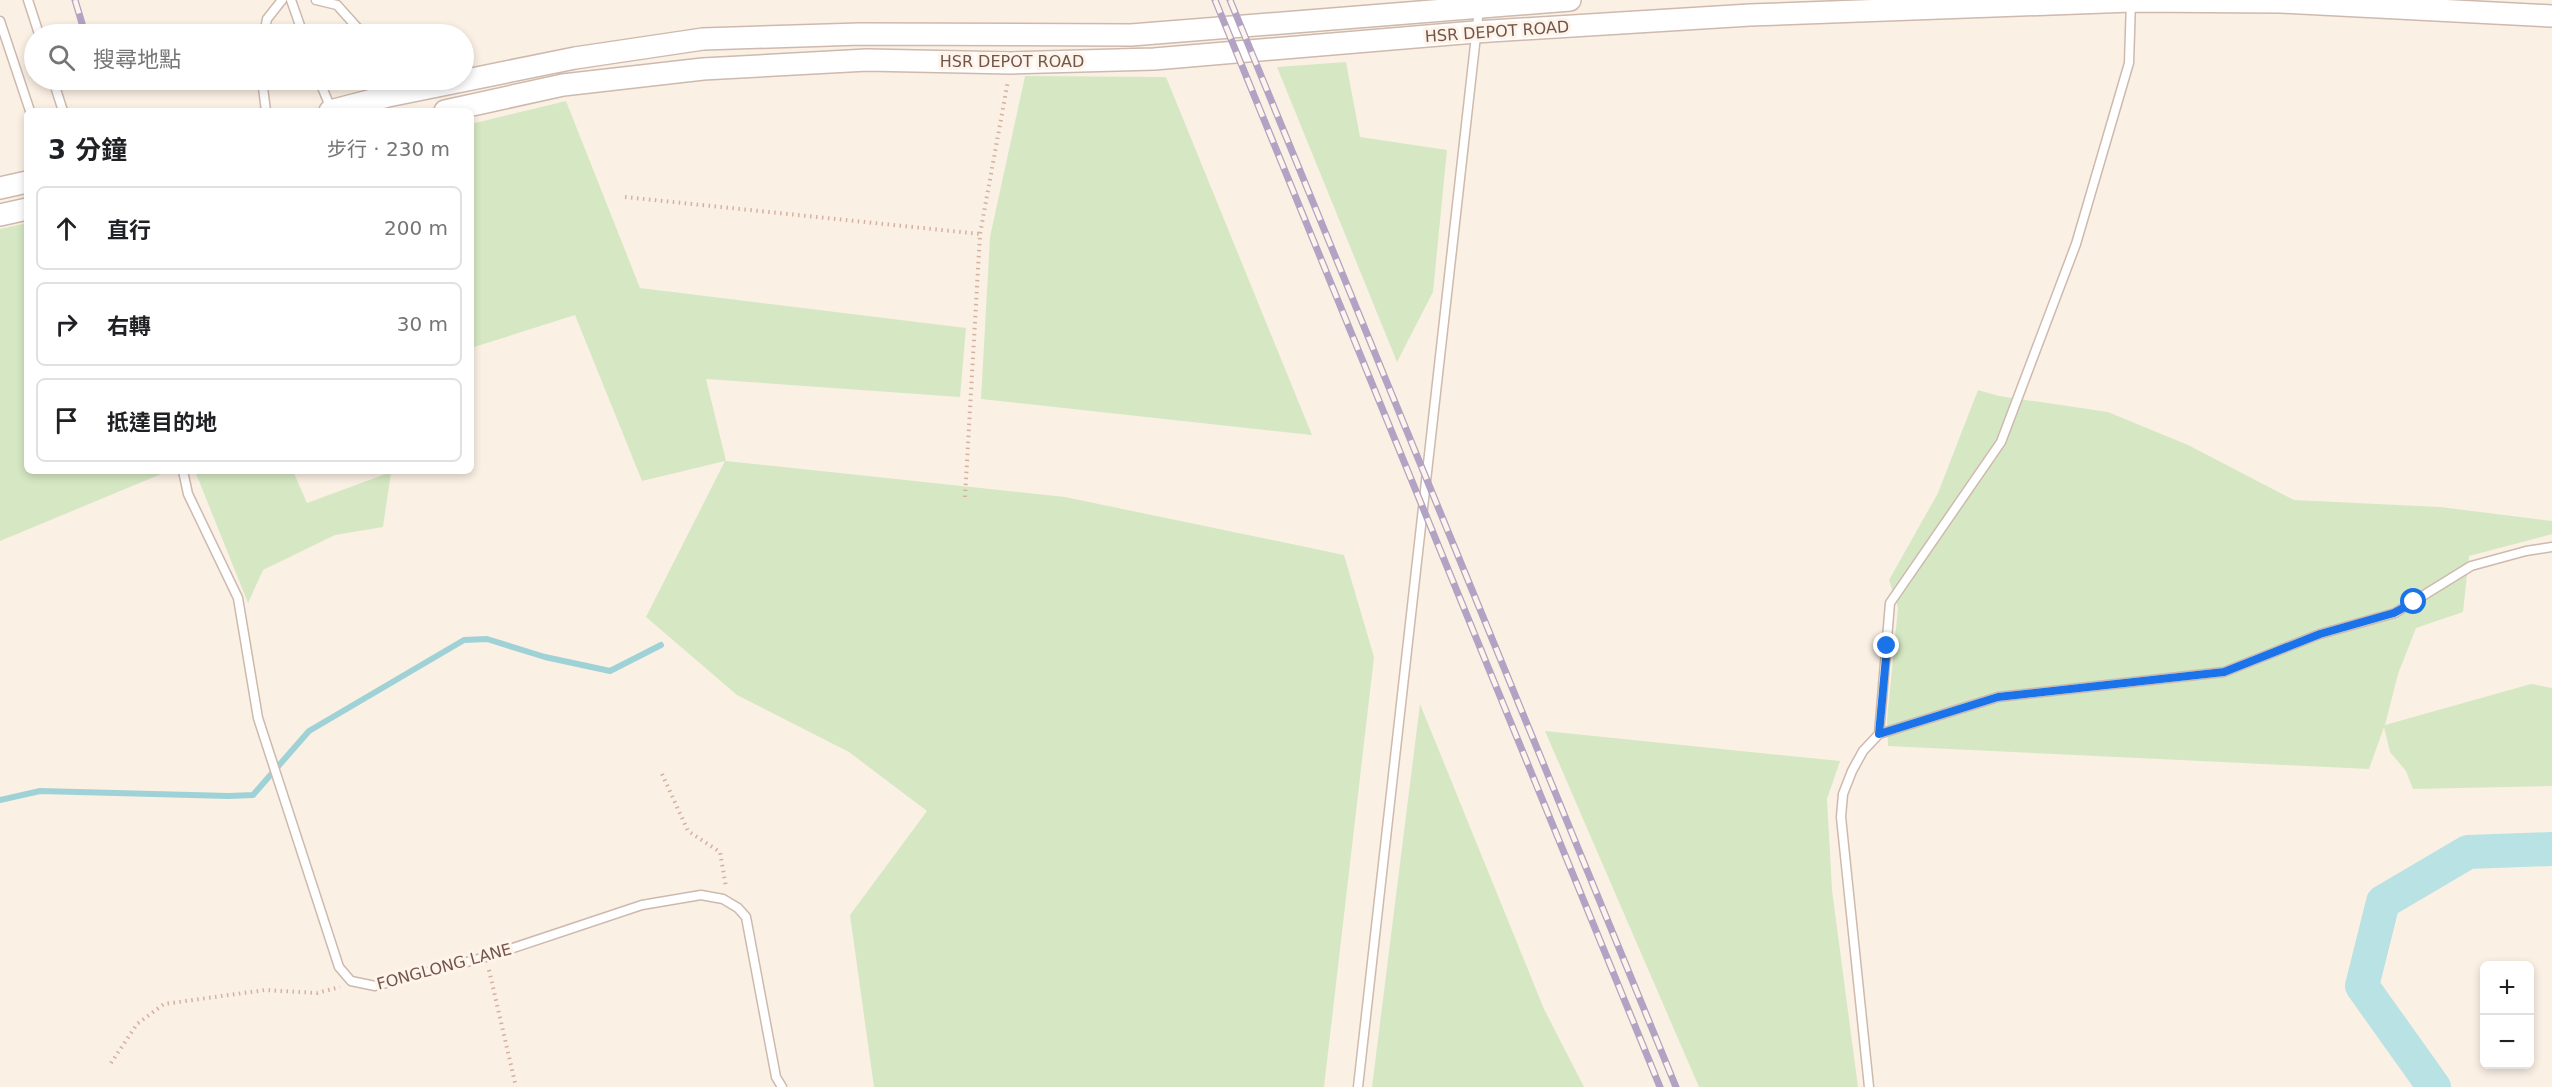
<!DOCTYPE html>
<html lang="zh-TW">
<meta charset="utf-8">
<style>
body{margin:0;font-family:"DejaVu Sans","Noto Sans TC",sans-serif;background:#f6f6f6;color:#202124}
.controls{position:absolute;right:18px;bottom:18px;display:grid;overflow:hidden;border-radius:9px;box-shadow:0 3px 9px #0003}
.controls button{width:54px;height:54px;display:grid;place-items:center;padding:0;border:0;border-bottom:2px solid #e0e0e0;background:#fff;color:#202124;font:30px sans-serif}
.stop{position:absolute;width:18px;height:18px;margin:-14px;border:4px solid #1a73e8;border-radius:50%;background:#fff}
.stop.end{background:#1a73e8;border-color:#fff;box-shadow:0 2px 6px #0008}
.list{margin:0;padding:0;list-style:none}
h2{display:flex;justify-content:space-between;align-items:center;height:78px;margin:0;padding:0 24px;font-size:26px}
h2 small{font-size:20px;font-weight:400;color:#757577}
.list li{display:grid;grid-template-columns:39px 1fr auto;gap:18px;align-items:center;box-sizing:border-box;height:84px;margin:0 12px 12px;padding:0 12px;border:2px solid #e0e0e0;border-radius:9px}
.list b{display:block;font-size:22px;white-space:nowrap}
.list em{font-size:20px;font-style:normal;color:#757577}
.icon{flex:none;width:33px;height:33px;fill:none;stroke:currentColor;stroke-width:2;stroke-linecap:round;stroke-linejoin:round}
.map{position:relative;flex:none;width:2552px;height:1087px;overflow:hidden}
.search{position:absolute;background:#fff;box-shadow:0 3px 9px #0003;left:24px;top:24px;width:450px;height:66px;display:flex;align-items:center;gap:15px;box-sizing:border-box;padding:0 21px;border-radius:33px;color:#757577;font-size:22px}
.panel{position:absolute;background:#fff;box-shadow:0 3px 9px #0003;left:24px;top:108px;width:450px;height:366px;border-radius:9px}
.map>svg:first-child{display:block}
.green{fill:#d5e8c3}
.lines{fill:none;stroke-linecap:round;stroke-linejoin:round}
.stream{stroke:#9fd2d6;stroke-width:6}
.river{stroke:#b9e2e4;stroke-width:34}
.service-casing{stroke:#ceb9ae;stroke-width:11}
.tertiary-casing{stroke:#ceb9ae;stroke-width:24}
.path{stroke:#d5b0a0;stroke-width:4;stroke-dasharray:1.5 4.5;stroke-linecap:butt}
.service{stroke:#fff;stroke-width:8}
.tertiary{stroke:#fff;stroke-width:21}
.rail-casing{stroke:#b2a3c4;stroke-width:7}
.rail{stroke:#fef4ea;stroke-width:4.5;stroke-dasharray:14;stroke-linecap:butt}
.route{stroke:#1a73e8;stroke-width:8}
.labels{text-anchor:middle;stroke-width:6;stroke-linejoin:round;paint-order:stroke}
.street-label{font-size:16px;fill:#73554a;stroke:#fef4ea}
</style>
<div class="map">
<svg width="2552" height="1087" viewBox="0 0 2552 1087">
<rect width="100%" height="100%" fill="#fbf0e4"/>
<path class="green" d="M1346 62 1360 137 1447 150 1433 292 1397 362 1277 67Z
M1025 76 1166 77 1312 435 981 399 990 237Z
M566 101 640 288 966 328 960 397 706 379 726 461 1065 497 1344 555 1374 657 1324 1087H874L850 915 927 811 849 752 737 695 646 617 725 461 642 481 575 315 471 348V124Z
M27 223V471L166 472 0 541V229Z
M1978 390 1999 396 2108 412 2188 445 2294 500 2440 507 2552 521V534L2469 556 2463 612 2416 628 2398 674 2385 725 2531 684 2552 688V786L2413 789 2406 771 2390 752 2384 727 2369 769 1888 746 1887 720 1898 608 1889 580 1938 493Z
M195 471H293L307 503 391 472 383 527 335 535 263 570 248 603Z
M1420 704 1544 1009 1584 1087H1372Z
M1545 731 1840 761 1827 799 1832 890 1858 1087H1699Z"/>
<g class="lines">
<path class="stream" d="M0 800 40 791 229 796 253 795 309 731 464 640 487 639 545 657 610 671 661 645"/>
<path class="river" d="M2434 1087 2362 986 2383 902 2468 852 2552 849"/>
<defs>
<path id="service" d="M28 0 39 34
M291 0 303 34
M316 0 337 5 363 34
M0 21 30 111
M264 34 267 19 282 0
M53 80 63 111
M262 80 266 111
M319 80 332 111
M381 80 388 96
M183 471 188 494 238 598 258 718 339 967 351 981 375 986 486 957 642 905 701 895 723 899 738 908 746 917 776 1077 782 1087
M1879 734 1890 603 2001 442 2076 244 2129 63 2131 1
M1358 1087 1479 9
M1869 1087 1841 817 1843 794 1852 771 1863 751 1879 734 1998 697 2224 672 2320 634 2395 613 2471 566 2526 551 2552 547"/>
<path id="tertiary" d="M330 111 388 96 575 58 703 39 860 34 1131 35 1570 0
M445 111 563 85 703 69 867 60 1011 63 1154 59 1475 32 1750 15 2131 1 2281 2 2552 16
M0 188 27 182
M0 215 27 209"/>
</defs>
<use href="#service" class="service-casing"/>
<use href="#tertiary" class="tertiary-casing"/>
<path class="path" d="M625 197 980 234
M965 497 980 234 1008 81
M662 774 688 831 720 852 726 887
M489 970 516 1087
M111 1063 137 1024 164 1004 265 990 317 993 340 987"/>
<use href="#service" class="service"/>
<use href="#tertiary" class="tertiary"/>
<defs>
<path id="rail" d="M75 0 84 30
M1215 0 1660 1087
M1230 0 1676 1087"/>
</defs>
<use href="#rail" class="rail-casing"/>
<use href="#rail" class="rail"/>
</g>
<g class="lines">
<path class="route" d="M1887 646 1879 734 1998 697 2224 672 2320 634 2394 613 2414 602"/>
</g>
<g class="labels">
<g class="street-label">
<text transform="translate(1497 31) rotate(-4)" y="6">HSR DEPOT ROAD</text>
<text x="1012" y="67">HSR DEPOT ROAD</text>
<text transform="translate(444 966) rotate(-15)" y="6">FONGLONG LANE</text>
</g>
</g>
</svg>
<div class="controls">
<button>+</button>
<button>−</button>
</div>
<div class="stop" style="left:2414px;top:602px"></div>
<div class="stop end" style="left:1887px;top:646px"></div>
<div class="search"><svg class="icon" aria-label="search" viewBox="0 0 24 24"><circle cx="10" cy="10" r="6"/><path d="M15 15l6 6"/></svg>搜尋地點</div>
<section class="panel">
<h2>3 分鐘<small>步行 · 230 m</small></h2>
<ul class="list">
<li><svg class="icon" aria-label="ahead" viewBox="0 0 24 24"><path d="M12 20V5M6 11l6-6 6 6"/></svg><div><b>直行</b></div><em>200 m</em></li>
<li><svg class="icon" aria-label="right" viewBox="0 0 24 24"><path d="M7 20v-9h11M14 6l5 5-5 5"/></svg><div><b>右轉</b></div><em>30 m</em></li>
<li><svg class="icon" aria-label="arrive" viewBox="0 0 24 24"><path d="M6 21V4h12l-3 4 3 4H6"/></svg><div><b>抵達目的地</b></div></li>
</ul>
</section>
</div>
